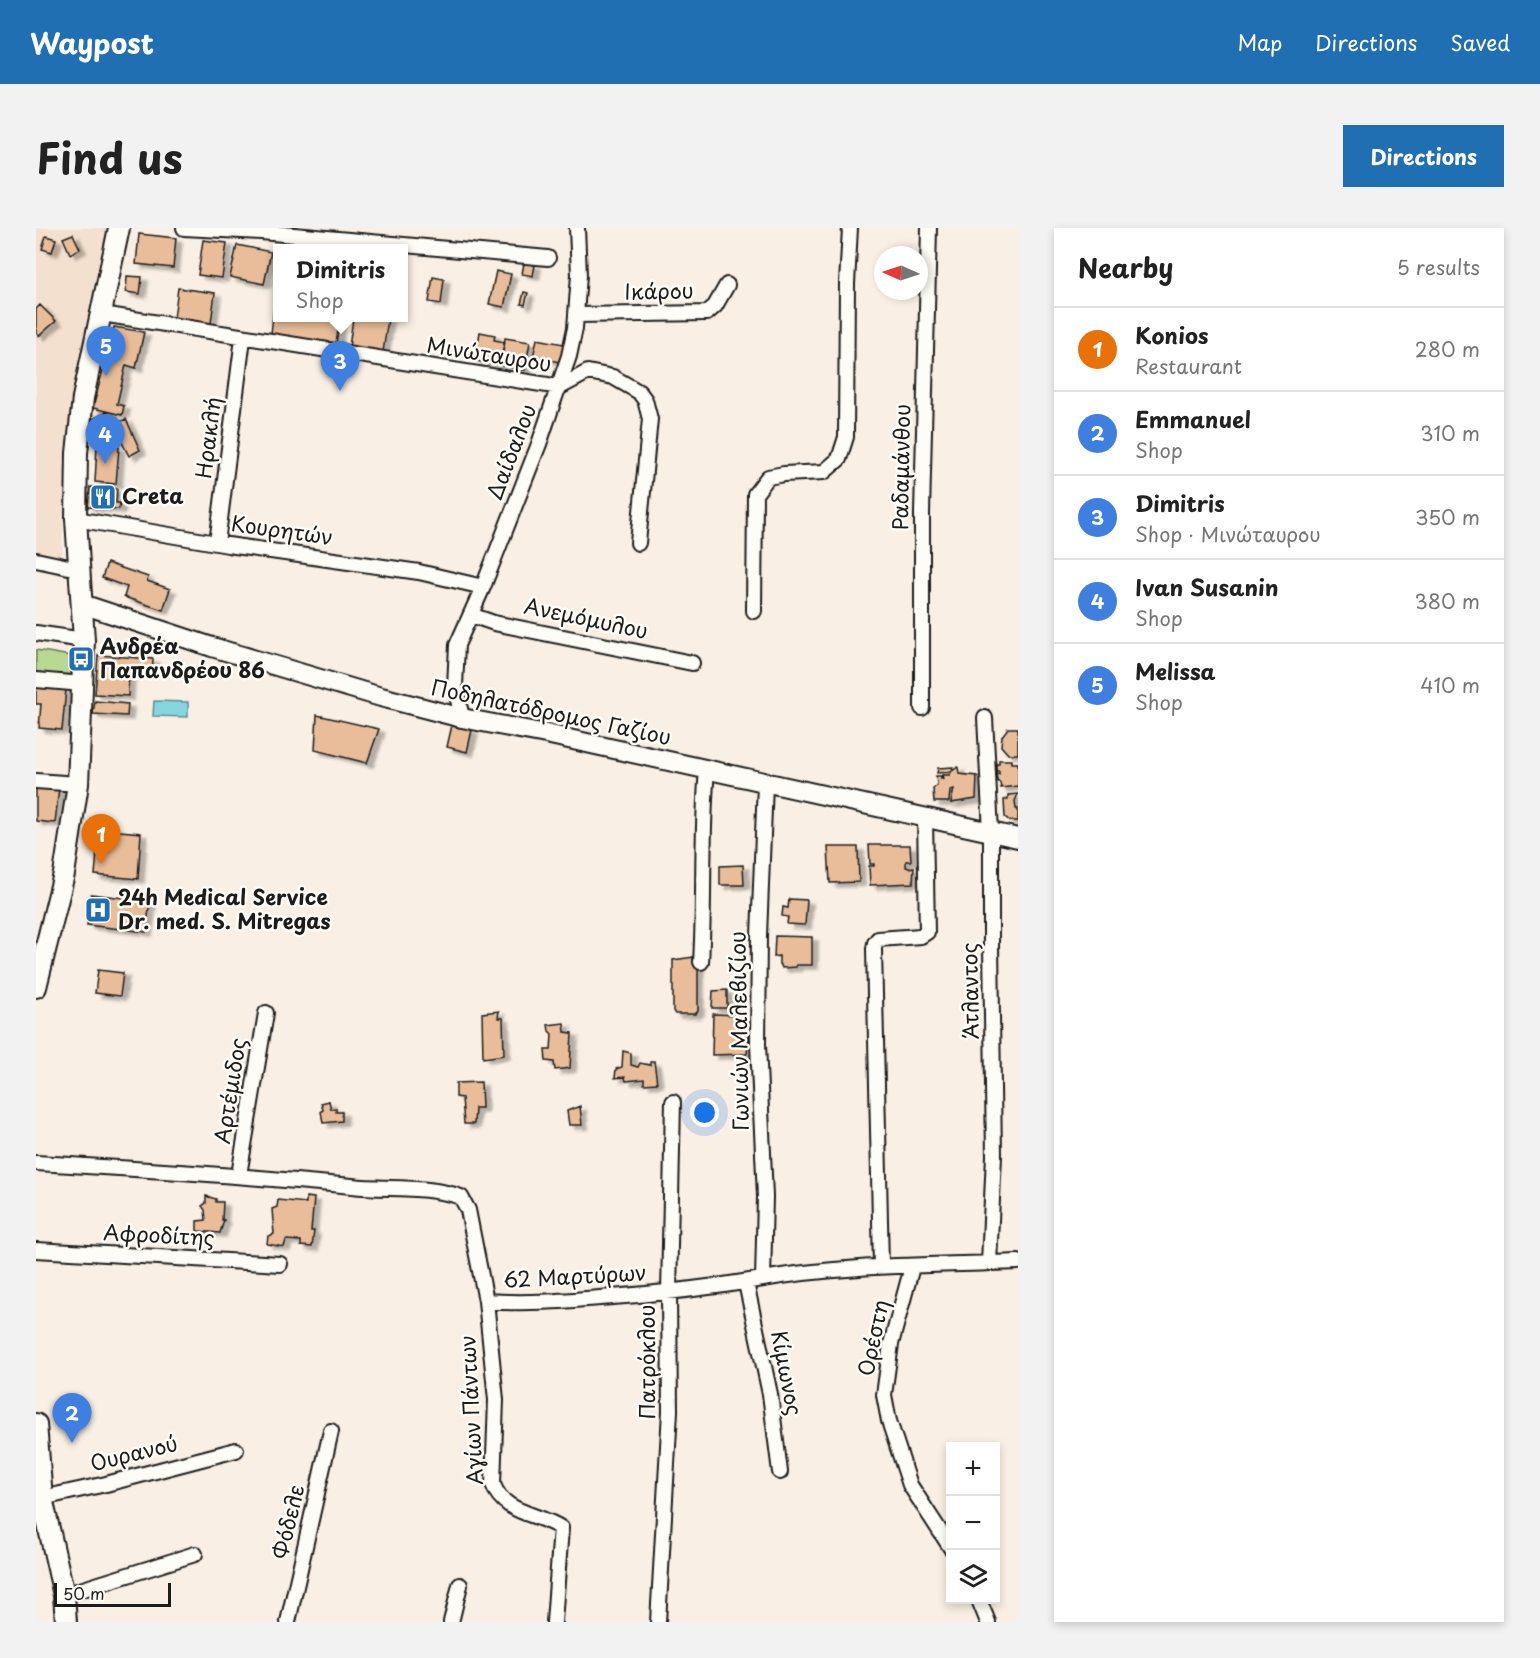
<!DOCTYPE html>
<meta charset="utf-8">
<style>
body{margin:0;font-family:"Playpen Sans",sans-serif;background:#f2f2f2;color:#222}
.controls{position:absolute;right:18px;bottom:18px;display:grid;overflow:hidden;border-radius:0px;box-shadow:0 3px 9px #0003}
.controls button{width:54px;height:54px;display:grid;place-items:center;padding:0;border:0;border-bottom:2px solid #e0e0e0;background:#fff;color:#222;font:30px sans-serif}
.compass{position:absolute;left:838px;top:18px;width:54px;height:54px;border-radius:50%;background:#fff;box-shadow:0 3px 9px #0003;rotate:273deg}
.scale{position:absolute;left:18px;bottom:15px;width:117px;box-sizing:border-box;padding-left:6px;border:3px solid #1c1c1c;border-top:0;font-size:16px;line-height:21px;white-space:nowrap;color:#1c1c1c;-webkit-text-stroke:4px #fdfcf7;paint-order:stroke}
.you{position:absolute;left:669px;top:885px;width:21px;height:21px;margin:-15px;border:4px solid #fff;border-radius:50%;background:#1a73e8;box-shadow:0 0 0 9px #1a73e833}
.badge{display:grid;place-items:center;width:39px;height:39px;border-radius:50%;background:#1f6fb2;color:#fff;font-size:20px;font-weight:700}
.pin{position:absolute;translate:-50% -50px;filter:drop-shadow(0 2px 3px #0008)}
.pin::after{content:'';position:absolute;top:32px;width:21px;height:18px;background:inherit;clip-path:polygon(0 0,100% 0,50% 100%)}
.popup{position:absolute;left:237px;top:16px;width:135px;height:78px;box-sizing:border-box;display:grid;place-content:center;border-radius:0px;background:#fff;filter:drop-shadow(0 2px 4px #0005);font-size:20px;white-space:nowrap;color:#767676}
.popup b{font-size:22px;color:#222}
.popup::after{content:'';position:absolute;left:50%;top:100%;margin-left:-12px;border:12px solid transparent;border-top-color:#fff}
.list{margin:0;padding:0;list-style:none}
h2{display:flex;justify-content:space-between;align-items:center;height:78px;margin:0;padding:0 24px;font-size:26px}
h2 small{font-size:20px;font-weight:400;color:#767676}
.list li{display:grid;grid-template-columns:39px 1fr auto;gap:18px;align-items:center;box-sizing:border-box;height:84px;padding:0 24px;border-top:2px solid #e0e0e0}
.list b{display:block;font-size:22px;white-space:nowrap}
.list p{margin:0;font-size:20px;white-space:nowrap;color:#767676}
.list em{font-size:20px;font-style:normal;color:#767676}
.icon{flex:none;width:33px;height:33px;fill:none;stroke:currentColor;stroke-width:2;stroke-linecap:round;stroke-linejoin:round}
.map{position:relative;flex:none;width:982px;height:1394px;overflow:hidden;border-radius:0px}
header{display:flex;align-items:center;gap:36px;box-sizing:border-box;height:84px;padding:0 30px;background:#1f6fb2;color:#fff}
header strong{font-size:28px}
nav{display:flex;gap:33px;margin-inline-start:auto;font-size:21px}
.intro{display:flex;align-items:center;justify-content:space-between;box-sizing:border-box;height:144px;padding:0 36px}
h1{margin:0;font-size:42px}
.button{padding:15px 27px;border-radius:0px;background:#1f6fb2;color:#fff;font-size:21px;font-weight:700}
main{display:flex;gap:36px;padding:0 36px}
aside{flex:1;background:#fff;border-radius:0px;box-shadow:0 3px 9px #0003}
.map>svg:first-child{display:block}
.built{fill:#f4e0ce}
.green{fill:#b9d992;stroke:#6a7a57;stroke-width:1.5}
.water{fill:#86d6e1;stroke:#5c8c92;stroke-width:1.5}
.building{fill:#e9bd99;stroke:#1c1c1c;stroke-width:1.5;filter:url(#shadow)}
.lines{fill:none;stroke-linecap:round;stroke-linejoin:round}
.minor-casing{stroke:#1c1c1c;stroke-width:18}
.tertiary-casing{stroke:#1c1c1c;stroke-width:22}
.secondary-casing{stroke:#1c1c1c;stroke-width:24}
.minor{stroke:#fdfcf7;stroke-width:14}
.tertiary{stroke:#fdfcf7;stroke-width:18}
.secondary{stroke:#fdfcf7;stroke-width:20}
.labels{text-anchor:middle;stroke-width:5;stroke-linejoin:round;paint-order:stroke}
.street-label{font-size:21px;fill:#1c1c1c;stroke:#fdfcf7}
.poi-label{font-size:21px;font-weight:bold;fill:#1c1c1c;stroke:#fdfcf7;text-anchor:start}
</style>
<header>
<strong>Waypost</strong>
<nav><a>Map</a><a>Directions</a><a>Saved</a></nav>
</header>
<div class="intro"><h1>Find us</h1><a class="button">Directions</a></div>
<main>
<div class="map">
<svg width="982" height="1394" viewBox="0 0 982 1394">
<defs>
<filter id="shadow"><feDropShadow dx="6" dy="4" stdDeviation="1.5" flood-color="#0004"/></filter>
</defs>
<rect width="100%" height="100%" fill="#f9efe4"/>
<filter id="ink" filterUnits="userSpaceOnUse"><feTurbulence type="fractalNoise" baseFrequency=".0167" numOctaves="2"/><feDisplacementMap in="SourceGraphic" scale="12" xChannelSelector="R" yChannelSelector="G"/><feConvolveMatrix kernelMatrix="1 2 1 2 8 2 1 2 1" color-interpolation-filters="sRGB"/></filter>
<g filter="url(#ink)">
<path class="built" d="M0 0H73L30 211 26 328 0 323Z"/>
<path class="green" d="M0 422 40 429 41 452 0 447Z"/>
<path class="water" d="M118 473 152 474V489L117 488Z"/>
<path class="building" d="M37 6 44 21 34 26 27 10Z
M103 6 140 10 137 40 100 36Z
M10 8 20 11 16 24 6 21Z
M167 12 191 15 186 50 162 47Z
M201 17 235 24 228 56 194 49Z
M488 35 499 37 497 48 486 46Z
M460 43 475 46 468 79 453 76Z
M91 48 106 49 104 66 90 64Z
M397 49 408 51 405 76 393 74Z
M142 60 179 65 175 95 138 90Z
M488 64 492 65 489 77 485 76Z
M4 77 20 93 3 108 0 105V81Z
M238 78 241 79V90H304L300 115 235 106Z
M317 90 352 91 347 124 313 119Z
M78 99 108 104 100 140 90 137 81 176 88 178 86 187 57 180Z
M444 104 459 107 458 112 469 114 464 137 439 133Z
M469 110 494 114 489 142 464 137Z
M501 111 528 116 524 134 497 129Z
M71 184 77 198 62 205 56 191Z
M90 191 104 222 93 228 77 197Z
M61 217 83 219 80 256 59 254Z
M54 259 81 261 80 275H84L83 281 52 279Z
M71 335 112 349 111 353 134 361 127 382 88 369 91 359 66 350Z
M62 427 117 431 116 444 93 442 92 468 59 466Z
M0 458 30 461 26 502 3 500 5 476H0Z
M59 473 92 476 91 488 57 486Z
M281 487 343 501 331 535 279 522Z
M416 497 436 502 431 524 411 519Z
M972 500H982V526H972L965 518 966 508Z
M963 532H975V535H982V558L965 560 964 555 961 553 960 545 963 546V543H960V536H963Z
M917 539 916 543 922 539 923 546 941 548 940 571 915 575 918 561 914 562 913 574H898L897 561 901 557 900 548H905V551H907L906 547H914L915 544 901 545 902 540Z
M0 557 23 559 19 595 0 593Z
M982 566 979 573 980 581H982V593H974L969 589 968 572 972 571V567Z
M63 601 105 605 102 651 59 647Z
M833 617H874L875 633H870V639L873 640 878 639 877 655 834 657 833 638H838V636H834Z
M792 619H822L823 654 794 655Z
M707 637 708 657H684V638Z
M55 666 114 673 110 704 51 697Z
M753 671 771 672 769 697 751 696 752 689 746 688 747 679 752 680Z
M739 708 776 709V737H760V739L746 740 745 737 743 736V728L738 729Z
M658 729 662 733V783L659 786H639L637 783V732Z
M62 742 87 745 84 768 59 765Z
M691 762V780H676L677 763Z
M463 783 462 790H467L468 827 447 830 446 785Z
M677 786 703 787 704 805H713L711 826 676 827Z
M528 795 529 804 536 805 534 840 519 842 518 834 510 833 509 822H515L516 806 513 803 512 797Z
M587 823 595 825V837L602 839 604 835 614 837V834L618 833 621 855 608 856V851L590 853 589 849 579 850 580 841 586 839Z
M445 854 446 880H439L438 896H428L426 870 420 869V855Z
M293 873 295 881 300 880V884H306V893L287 895 285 883 287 882 285 875Z
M544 878 546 897H533L531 883Z
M170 968 180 971V974H187L186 992H188L184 1005 161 1003V993L170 992 169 982 166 978 170 975Z
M270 969 278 970 275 1003H278L276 1019 265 1018V1013L250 1012 248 1019 231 1016 232 1008 238 1006 236 981 241 979 242 972 270 975Z"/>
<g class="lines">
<defs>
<path id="minor" d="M148 0 225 4 512 30
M66 86 524 159 552 144 577 149 603 164 609 172 614 191 602 315
M541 87 671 85 679 78 691 57
M40 291 192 317 383 344 447 359
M181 315 207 110
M0 332 42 341
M718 383 719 266 732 249 748 246 788 244 803 231 810 209 811 56 814 0
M435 387 458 395 656 435
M0 405 48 412
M0 452 47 456
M886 480V285L893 0
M426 490 419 458 421 417 447 359 503 216 533 128 539 100 543 47 541 0
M949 490 955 604V717L958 928 953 1035
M0 553 42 556
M665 734C669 670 665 606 671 542
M0 935C105 941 211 948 316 958 352 962 390 957 425 969L432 982 450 1073C488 1076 526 1073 564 1070 619 1066 673 1060 727 1051 811 1036 897 1038 982 1034
M203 947 230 785
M0 1022 244 1036
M845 1038 838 721 839 715 842 711 885 708 891 704 889 590
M876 1039 855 1116 848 1167 853 1193 874 1257 915 1320
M727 1051 729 969 722 816 723 708 729 555
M710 1055 734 1166 744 1244
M450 1073 460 1172 457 1256C467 1286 502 1285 525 1300L518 1394
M6 1270 70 1256 200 1222
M28 1367 159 1326
M943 1372 952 1394
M252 1394 295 1203
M415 1394 424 1357
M622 1394 634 1183 633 1065 637 874"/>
<path id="tertiary" d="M46 376 176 419 345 469 426 490 510 506 982 610"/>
<path id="secondary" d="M0 759 28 646 42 556 48 412 40 291 41 225 47 170 83 0
M0 1196 6 1270 28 1367 30 1394"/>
</defs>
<use href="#minor" class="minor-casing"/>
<use href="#tertiary" class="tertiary-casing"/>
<use href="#secondary" class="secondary-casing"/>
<use href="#minor" class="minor"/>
<use href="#tertiary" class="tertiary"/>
<use href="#secondary" class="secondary"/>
</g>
</g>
<defs>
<symbol id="restaurant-square" viewBox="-11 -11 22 22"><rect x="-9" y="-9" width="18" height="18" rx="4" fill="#1f6fb2" stroke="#fdfcf7"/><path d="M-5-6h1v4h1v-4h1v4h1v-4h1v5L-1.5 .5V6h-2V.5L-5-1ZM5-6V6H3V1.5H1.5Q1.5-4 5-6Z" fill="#fff"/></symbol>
<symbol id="bus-square" viewBox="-11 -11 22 22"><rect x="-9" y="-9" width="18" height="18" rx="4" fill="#1f6fb2" stroke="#fdfcf7"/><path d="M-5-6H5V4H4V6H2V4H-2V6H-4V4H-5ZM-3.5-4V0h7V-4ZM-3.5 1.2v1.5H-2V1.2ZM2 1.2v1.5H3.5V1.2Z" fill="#fff"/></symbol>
<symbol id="hospital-square" viewBox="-11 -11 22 22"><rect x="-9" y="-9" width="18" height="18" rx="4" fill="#1f6fb2" stroke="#fdfcf7"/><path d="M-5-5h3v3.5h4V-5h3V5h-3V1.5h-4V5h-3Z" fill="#fff"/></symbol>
</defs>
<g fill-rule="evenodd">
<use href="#restaurant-square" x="52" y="254" width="30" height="30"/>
<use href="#bus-square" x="30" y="416" width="30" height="30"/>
<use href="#hospital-square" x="47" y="667" width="30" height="30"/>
</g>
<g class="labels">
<g class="street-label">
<text transform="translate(623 64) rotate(-1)" y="7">Ικάρου</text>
<text transform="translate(453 127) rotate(9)" y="7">Μινώταυρου</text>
<text transform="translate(173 210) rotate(-83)" y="7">Ηρακλή</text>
<text transform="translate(476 224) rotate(-69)" y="7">Δαίδαλου</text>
<text transform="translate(866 239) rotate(-89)" y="7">Ραδαμάνθου</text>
<text transform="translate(246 303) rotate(8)" y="7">Κουρητών</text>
<text transform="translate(550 391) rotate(12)" y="7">Ανεμόμυλου</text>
<text transform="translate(515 485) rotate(12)" y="7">Ποδηλατόδρομος Γαζίου</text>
<text transform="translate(935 763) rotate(-91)" y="7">Άτλαντος</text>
<text transform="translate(704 803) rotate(-91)" y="7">Γωνιών Μαλεβιζίου</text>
<text transform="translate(195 863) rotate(-81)" y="7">Αρτέμιδος</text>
<text transform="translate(123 1008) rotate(3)" y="7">Αφροδίτης</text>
<text transform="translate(539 1049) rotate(-3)" y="7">62 Μαρτύρων</text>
<text transform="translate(838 1110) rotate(-78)" y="7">Ορέστη</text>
<text transform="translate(612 1134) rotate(-90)" y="7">Πατρόκλου</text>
<text transform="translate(750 1145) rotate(79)" y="7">Κίμωνος</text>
<text transform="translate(436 1182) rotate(-93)" y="7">Αγίων Πάντων</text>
<text transform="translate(98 1226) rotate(-14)" y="7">Ουρανού</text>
<text transform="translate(253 1294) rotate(-77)" y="7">Φόδελε</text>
</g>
<g class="poi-label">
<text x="86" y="276">Creta</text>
<text x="64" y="426">Ανδρέα<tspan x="64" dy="24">Παπανδρέου 86</tspan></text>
<text x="82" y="677">24h Medical Service<tspan x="82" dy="24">Dr. med. S. Mitregas</tspan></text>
</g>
</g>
</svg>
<div class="controls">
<button>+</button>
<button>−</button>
<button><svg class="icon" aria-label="layers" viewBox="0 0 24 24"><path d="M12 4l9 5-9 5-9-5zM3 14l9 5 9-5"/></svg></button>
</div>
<svg class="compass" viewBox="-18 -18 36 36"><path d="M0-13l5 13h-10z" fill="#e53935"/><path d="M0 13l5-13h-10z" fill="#767676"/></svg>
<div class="scale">50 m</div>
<div class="you"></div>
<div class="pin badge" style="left:65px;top:636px;background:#e8710a">1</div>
<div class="pin badge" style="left:36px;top:1215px;background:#3f7fe0">2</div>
<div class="pin badge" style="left:304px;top:163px;background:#3f7fe0">3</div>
<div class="popup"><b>Dimitris</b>Shop</div>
<div class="pin badge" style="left:69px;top:236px;background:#3f7fe0">4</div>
<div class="pin badge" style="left:70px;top:148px;background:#3f7fe0">5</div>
</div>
<aside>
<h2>Nearby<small>5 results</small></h2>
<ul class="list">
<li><span class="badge" style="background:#e8710a">1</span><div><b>Konios</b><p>Restaurant</p></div><em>280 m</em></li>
<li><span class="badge" style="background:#3f7fe0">2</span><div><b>Emmanuel</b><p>Shop</p></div><em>310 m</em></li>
<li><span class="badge" style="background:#3f7fe0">3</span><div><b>Dimitris</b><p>Shop · Μινώταυρου</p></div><em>350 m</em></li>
<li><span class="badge" style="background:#3f7fe0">4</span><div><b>Ivan Susanin</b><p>Shop</p></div><em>380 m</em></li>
<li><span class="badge" style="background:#3f7fe0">5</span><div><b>Melissa</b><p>Shop</p></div><em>410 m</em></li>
</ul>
</aside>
</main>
